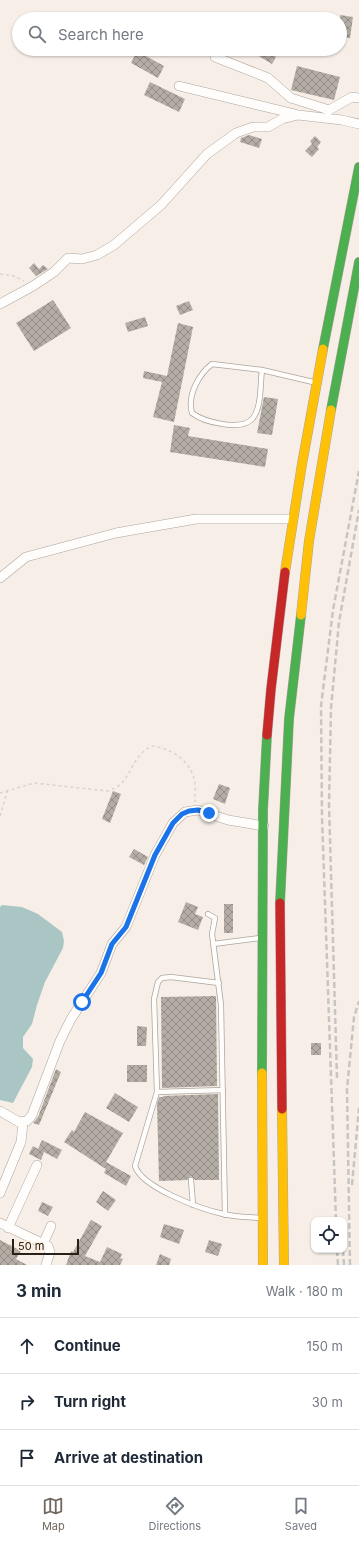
<!DOCTYPE html>
<meta charset="utf-8">
<style>
body{margin:0;font-family:Inter,sans-serif;background:#f2f2f3;color:#1f2937}
.controls{position:absolute;right:12px;bottom:12px;display:grid;overflow:hidden;border-radius:8px;box-shadow:0 1px 3px #0004}
.controls button{width:36px;height:36px;display:grid;place-items:center;padding:0;border:0;border-bottom:1px solid #e0e1e3;background:#fff;color:#1f2937;font:20px sans-serif}
.scale{position:absolute;left:12px;bottom:10px;width:67px;box-sizing:border-box;padding-left:4px;border:2px solid #292118;border-top:0;font-size:11px;line-height:14px;white-space:nowrap;color:#292118;-webkit-text-stroke:3px #fdf0e1;paint-order:stroke}
.stop{position:absolute;width:12px;height:12px;margin:-9px;border:3px solid #1a73e8;border-radius:50%;background:#fff}
.stop.end{background:#1a73e8;border-color:#fff;box-shadow:0 1px 4px #0008}
.list{margin:0;padding:0;list-style:none}
h2{display:flex;justify-content:space-between;align-items:center;height:52px;margin:0;padding:0 16px;font-size:17px}
h2 small{font-size:13px;font-weight:400;color:#747a83}
.list li{display:grid;grid-template-columns:26px 1fr auto;gap:12px;align-items:center;box-sizing:border-box;height:56px;padding:0 16px;border-top:1px solid #e0e1e3}
.list b{display:block;font-size:15px;white-space:nowrap}
.list em{font-size:13px;font-style:normal;color:#747a83}
.icon{flex:none;width:22px;height:22px;fill:none;stroke:currentColor;stroke-width:2;stroke-linecap:round;stroke-linejoin:round}
.map{position:relative;flex:none;width:359px;height:1265px;overflow:hidden}
.search{position:absolute;background:#fff;box-shadow:0 1px 3px #0004;left:12px;right:12px;top:12px;height:44px;display:flex;align-items:center;gap:10px;box-sizing:border-box;padding:0 14px;border-radius:22px;color:#747a83;font-size:15px}
.sheet{height:220px;background:#fff}
nav{display:flex;justify-content:space-around;align-items:center;box-sizing:border-box;height:56px;border-top:1px solid #e0e1e3;background:#fff;font-size:11px;color:#747a83}
nav a{display:grid;justify-items:center;gap:2px}
nav .on{color:#716960}
.map>svg:first-child{display:block}
.water{fill:#a9c6c4}
.building{fill:url(#building-cross-hatch)}
.lines{fill:none;stroke-linecap:round;stroke-linejoin:round}
.lane-casing{stroke:#aca59d;stroke-width:6}
.street-casing{stroke:#aca59d;stroke-width:10}
.fast-casing{stroke:#b3a1a0;stroke-width:10}
.slow-casing{stroke:#b3a1a0;stroke-width:10}
.jam-casing{stroke:#b3a1a0;stroke-width:10}
.path{stroke:#d6d4d2;stroke-width:1.5;stroke-dasharray:3 3;stroke-linecap:butt}
.lane{stroke:#fefdfb;stroke-width:4.5}
.street{stroke:#fefdfb;stroke-width:9}
.fast{stroke:#4caf50;stroke-width:9}
.slow{stroke:#ffc107;stroke-width:9}
.jam{stroke:#c62828;stroke-width:9}
.rail{stroke:#c7c5c3;stroke-width:2.5;stroke-dasharray:6 3;stroke-linecap:butt}
.route{stroke:#1a73e8;stroke-width:5}
</style>
<div class="map">
<svg width="359" height="1265" viewBox="0 0 359 1265">
<defs>
<pattern id="building-cross-hatch" width="8" height="8" patternUnits="userSpaceOnUse"><rect width="8" height="8" fill="#b4ada5"/><path d="M0 0l8 8M0 8l8-8" fill="none" stroke="#928c85"/></pattern>
</defs>
<rect width="100%" height="100%" fill="#f7efe7"/>
<path class="water" d="M2 905 22 907 38 914 62 932 64 941 63 948 45 982 37 1005 32 1024 23 1037V1048L33 1059 32 1067 13 1103 0 1100V907Z"/>
<path class="building" d="M340 15 353 17 350 38 340 37Z
M247 49H272L270 53 276 57 272 64Z
M137 51 164 66 158 78 131 63Z
M297 66 340 77 334 100 291 90Z
M150 82 185 99 179 112 144 95Z
M249 135 262 139 259 148 240 142 241 138Z
M315 136 321 142 317 147 319 149 312 157 305 151 312 144 310 141Z
M34 263 39 269 43 265 48 269 36 276 29 268Z
M53 300 71 328 34 351 16 323Z
M189 301 193 310 180 315 176 306Z
M145 317 148 326 128 332 125 323Z
M178 323 193 327 174 422 153 417 162 382 143 378 144 371 167 376Z
M264 397 278 399 272 435 257 433Z
M174 425 190 428 188 436 268 449 265 467 170 452Z
M219 784 230 788 225 804 213 799Z
M113 791 121 794 110 823 102 819Z
M134 849 148 857 144 865 129 857Z
M186 902 198 907 195 914 203 917 198 930 178 922Z
M224 904H233V933H224Z
M216 996 217 1086 162 1088 161 997Z
M137 1026 147 1027 146 1046H137Z
M311 1043H321V1055H311Z
M127 1065H147V1082H127Z
M56 1069 61 1072 39 1125 33 1123 38 1117Z
M115 1093 138 1107 129 1122 106 1108Z
M218 1094 219 1180H195L191 1176 187 1180 159 1181 157 1104 159 1097H163V1096Z
M85 1112 123 1133 106 1162 131 1176 126 1186 104 1173 106 1169 64 1142 72 1130 74 1132Z
M42 1140 62 1150 57 1159 44 1152 41 1160 29 1154 33 1146 38 1149Z
M103 1191 116 1200 108 1211 96 1202Z
M42 1202 53 1207 48 1216 38 1211Z
M91 1220 102 1226 85 1256 100 1262 107 1247 122 1254 120 1258 123 1259 120 1265H66L71 1251 73 1252Z
M164 1224 184 1230 179 1244 160 1237Z
M0 1240 21 1251 16 1259 27 1265H0Z
M209 1240 222 1244 218 1256 205 1252Z
M160 1254 171 1259 169 1265H156Z"/>
<g class="lines">
<defs>
<path id="lane" d="M262 370C260 384 262 406 253 418 242 432 204 422 192 413 187 395 199 374 212 364L262 370 313 382
M208 914 215 918 212 934 221 1005 225 1215
M213 944 260 938
M219 983 171 977 162 978 158 982 154 999 157 1092 135 1166C142 1188 201 1209 223 1214 235 1217 248 1217 260 1218
M157 1092 223 1090
M191 1180 193 1205"/>
<path id="street" d="M215 57 268 78 291 98 329 110 352 97 359 98
M179 86 295 114
M0 304 33 286 54 272 68 258 82 259 97 255 114 245 161 205 207 154 236 133 253 127H268L282 119 298 115 342 120 359 124
M0 578 26 557 116 533 196 519H293
M0 1111 19 1122 27 1121 32 1115 60 1041 71 1019 101 973 112 944 126 927 155 855 173 823 185 812 198 810 228 820 264 826
M0 1193 21 1142 23 1123
M0 1223 48 1246 50 1252 46 1265
M8 1228 37 1165
M43 1244 51 1226"/>
<path id="fast" d="M323 349 359 167
M331 410 359 262
M280 903 289 719 301 615
M262 1073 263 810 267 735"/>
<path id="slow" d="M285 572 302 464 323 349
M301 615 309 541 331 410
M262 1073 263 1265
M282 1109 284 1265"/>
<path id="jam" d="M267 735 271 689 285 572
M280 903 282 1109"/>
</defs>
<use href="#lane" class="lane-casing"/>
<use href="#street" class="street-casing"/>
<use href="#fast" class="fast-casing"/>
<use href="#slow" class="slow-casing"/>
<use href="#jam" class="jam-casing"/>
<path class="path" d="M0 274 14 276 24 281
M0 793 34 783 107 791C133 785 128 757 152 746 172 748 192 762 195 783 196 789 194 796 195 802
M0 816 8 789"/>
<use href="#lane" class="lane"/>
<use href="#street" class="street"/>
<use href="#fast" class="fast"/>
<use href="#slow" class="slow"/>
<use href="#jam" class="jam"/>
<path class="rail" d="M337 1078 329 805 331 708 339 622 359 510
M352 1185 359 1108
M336 1220 322 817 321 706 333 610 359 471
M337 1250 338 1265
M343 1250 344 1265
M350 1265 347 1089 354 1017 359 1001"/>
</g>
<g class="lines">
<path class="route" d="M82 1002 101 973 112 944 126 927 155 855 173 823 182 814 189 811 198 810 209 813"/>
</g>
</svg>
<div class="controls">
<button><svg class="icon" aria-label="locate" viewBox="0 0 24 24"><circle cx="12" cy="12" r="6"/><path d="M12 2v4M12 18v4M2 12h4M18 12h4"/></svg></button>
</div>
<div class="scale">50 m</div>
<div class="stop" style="left:82px;top:1002px"></div>
<div class="stop end" style="left:209px;top:813px"></div>
<div class="search"><svg class="icon" aria-label="search" viewBox="0 0 24 24"><circle cx="10" cy="10" r="6"/><path d="M15 15l6 6"/></svg>Search here</div>
</div>
<section class="sheet">
<h2>3 min<small>Walk · 180 m</small></h2>
<ul class="list">
<li><svg class="icon" aria-label="ahead" viewBox="0 0 24 24"><path d="M12 20V5M6 11l6-6 6 6"/></svg><div><b>Continue</b></div><em>150 m</em></li>
<li><svg class="icon" aria-label="right" viewBox="0 0 24 24"><path d="M7 20v-9h11M14 6l5 5-5 5"/></svg><div><b>Turn right</b></div><em>30 m</em></li>
<li><svg class="icon" aria-label="arrive" viewBox="0 0 24 24"><path d="M6 21V4h12l-3 4 3 4H6"/></svg><div><b>Arrive at destination</b></div></li>
</ul>
</section>
<nav>
<a class="on"><svg class="icon" aria-label="map" viewBox="0 0 24 24"><path d="M3 6l6-2 6 2 6-2v14l-6 2-6-2-6 2zM9 4v14M15 6v14"/></svg>Map</a>
<a><svg class="icon" aria-label="directions" viewBox="0 0 24 24"><path d="M12 3l9 9-9 9-9-9zM9 14v-3h6M13 9l2 2-2 2"/></svg>Directions</a>
<a><svg class="icon" aria-label="saved" viewBox="0 0 24 24"><path d="M7 4h10v16l-5-4-5 4z"/></svg>Saved</a>
</nav>
